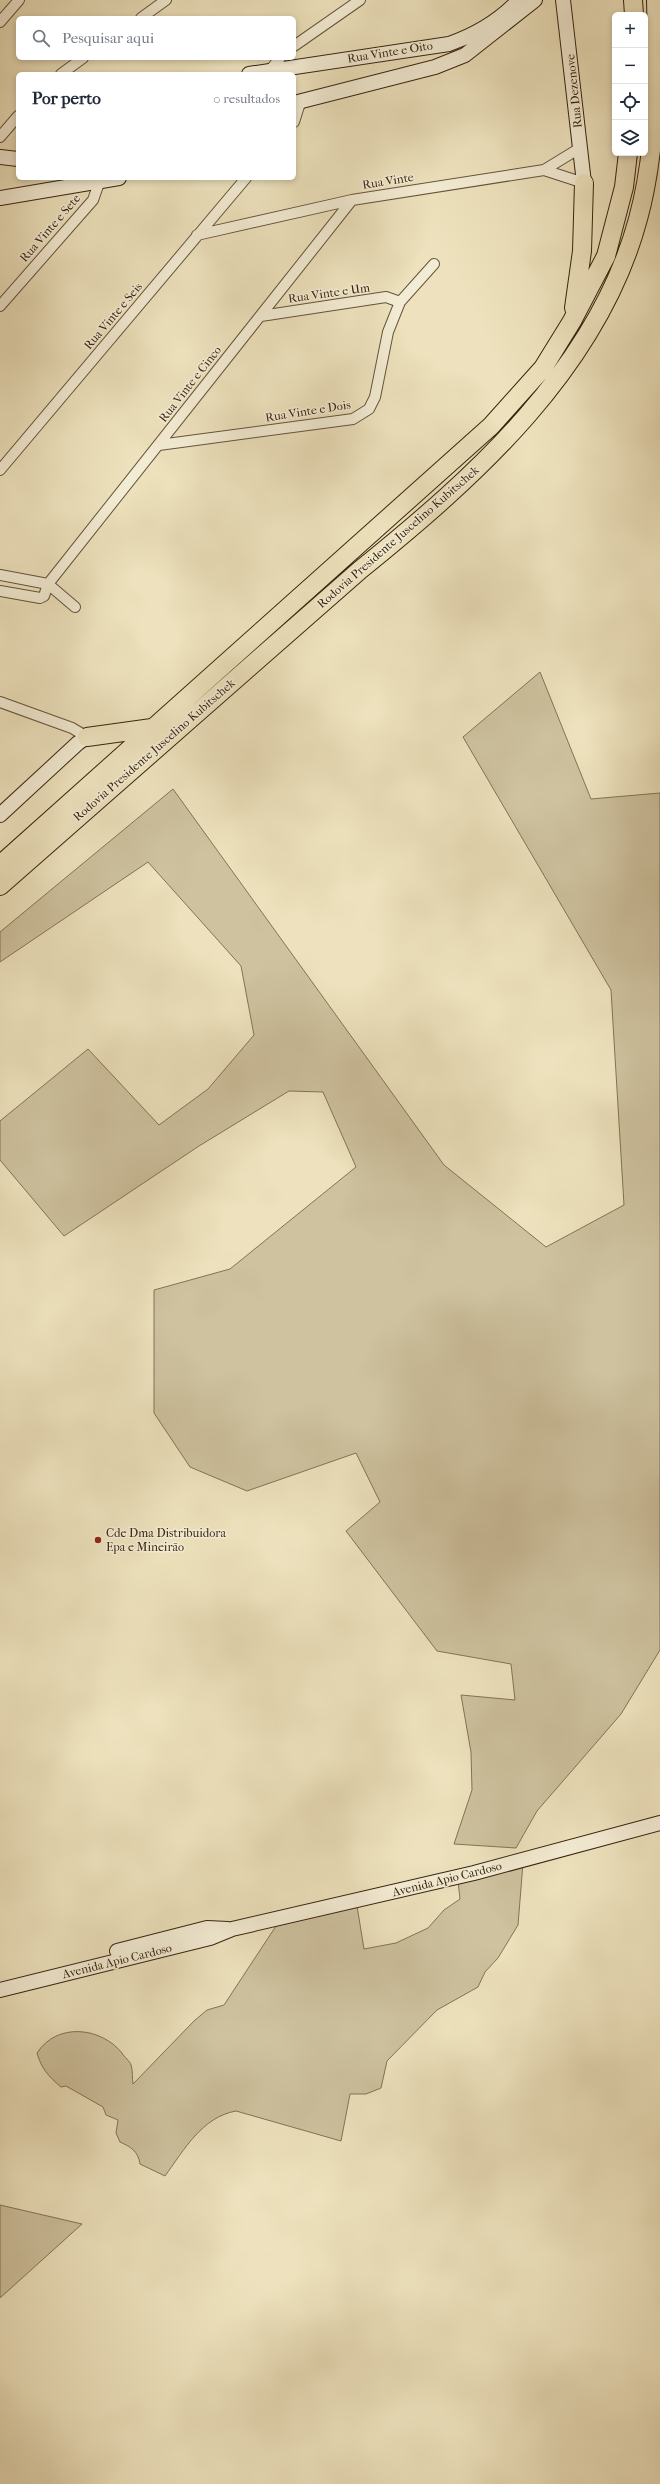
<!DOCTYPE html>
<html lang="pt">
<meta charset="utf-8">
<style>
body{margin:0;font-family:"IM FELL French Canon",serif;background:#f6f6f7;color:#1f2937}
.controls{position:absolute;right:12px;top:12px;display:grid;overflow:hidden;border-radius:6px;box-shadow:0 2px 6px #0003}
.controls button{width:36px;height:36px;display:grid;place-items:center;padding:0;border:0;border-bottom:1px solid #e0e1e3;background:#fff;color:#1f2937;font:20px sans-serif}
.list{margin:0;padding:0;list-style:none}
h2{display:flex;justify-content:space-between;align-items:center;height:52px;margin:0;padding:0 16px;font-size:17px}
h2 small{font-size:13px;font-weight:400;color:#747a83}
.icon{flex:none;width:22px;height:22px;fill:none;stroke:currentColor;stroke-width:2;stroke-linecap:round;stroke-linejoin:round}
.map{position:relative;flex:none;width:660px;height:2484px;overflow:hidden}
.search{position:absolute;background:#fff;box-shadow:0 2px 6px #0003;left:16px;top:16px;width:280px;height:44px;display:flex;align-items:center;gap:10px;box-sizing:border-box;padding:0 14px;border-radius:6px;color:#747a83;font-size:15px}
.panel{position:absolute;background:#fff;box-shadow:0 2px 6px #0003;left:16px;top:72px;width:280px;height:108px;border-radius:6px}
.map>svg:first-child{display:block}
.green{fill:#cec29f;stroke:#837357}
.lines{fill:none;stroke-linecap:round;stroke-linejoin:round}
.street-casing{stroke:#65543a;stroke-width:12}
.secondary-casing{stroke:#38240f;stroke-width:16}
.highway-casing{stroke:#38240f;stroke-width:20}
.street{stroke:#f3ecd4;stroke-width:10}
.secondary{stroke:#f3ecd4;stroke-width:14}
.highway{stroke:#ede2bd;stroke-width:18}
.poi-dot{fill:#8f2418;stroke:#f3ecd4;stroke-width:1.5}
.labels{text-anchor:middle;stroke-width:3;stroke-linejoin:round;paint-order:stroke}
.street-label{font-size:12px;fill:#38240f;stroke:#f3ecd4}
.poi-label{font-size:12px;fill:#38240f;stroke:#f3ecd4;text-anchor:start}
</style>
<div class="map">
<svg width="660" height="2484" viewBox="0 0 660 2484">
<rect width="100%" height="100%" fill="#ede2bd"/>
<filter id="stains"><feTurbulence type="fractalNoise" baseFrequency=".005" numOctaves="4"/><feColorMatrix values="0 0 0 0 .2 0 0 0 0 .09 0 0 0 0 .02 0 0 0 .5 -.17"/></filter>
<radialGradient id="worn" r=".72"><stop offset=".6" stop-color="#630" stop-opacity="0"/><stop offset="1" stop-color="#630" stop-opacity=".3"/></radialGradient>
<path class="green" d="M540 672 591 799 660 793V1650L621 1714 537 1811 516 1848 454 1844 472 1790 471 1752 461 1695 515 1700 511 1664 437 1651 346 1531 380 1502 356 1453 247 1491 190 1467 154 1413V1290L230 1269 356 1167 323 1092 289 1091 199 1146 64 1236 0 1160V1121L88 1049 159 1125 208 1089 254 1035 241 966 148 862 0 962V932L173 789 444 1165 546 1247 624 1205 611 990 463 737Z
M523 1863 518 1925 498 1958 485 1972 478 1987 437 2010 387 2061 381 2088 366 2094H350L341 2141 236 2111C202 2117 184 2150 165 2176L140 2164C138 2151 131 2147 120 2142L116 2133 118 2120 106 2115 103 2107 66 2086 61 2087C49 2077 41 2068 37 2053 57 2022 101 2027 122 2053 124 2057 130 2061 131 2065 133 2071 132 2078 133 2084L194 2021 207 2010 224 2005 276 1926 357 1906 364 1949 396 1943 428 1928 444 1910 460 1899 458 1881Z
M0 2205 82 2224 0 2298Z"/>
<g class="lines">
<defs>
<path id="street" d="M141 18 166 0
M0 22 19 0
M294 46 360 0
M271 69 280 58
M61 74 83 58
M294 122 300 103
M0 137 18 116
M544 170 580 148
M197 235 352 200 544 170 584 183
M0 306 93 200 99 183
M261 316 386 297 400 302
M159 445 353 419 369 409 375 397 388 332 400 302 434 264
M0 470 246 178
M0 575 48 584 75 607
M0 591 40 598 44 596 48 584 352 200
M0 702 72 728 87 737"/>
<path id="secondary" d="M563 0 584 183
M249 74 449 44C475 35 500 20 519 0
M294 103 435 67 465 55 535 0
M0 157 18 159
M0 198 119 178
M0 815 78 743 87 737
M117 1951 207 1928 228 1929
M0 1990 210 1938 232 1929 474 1873 660 1823"/>
<path id="highway" d="M633 0 634 15
M574 308 582 251 584 183
M87 737 152 728
M0 865 491 426 543 368 572 321 606 256 624 187 628 153
M0 886 360 570C475 477 598 368 638 219 656 154 658 68 656 0"/>
</defs>
<use href="#street" class="street-casing"/>
<use href="#secondary" class="secondary-casing"/>
<use href="#highway" class="highway-casing"/>
<use href="#street" class="street"/>
<use href="#secondary" class="secondary"/>
<use href="#highway" class="highway"/>
</g>
<circle class="poi-dot" cx="98" cy="1540" r="4"/>
<g class="labels">
<g class="street-label">
<text transform="translate(390 52) rotate(-9)" y="4">Rua Vinte e Oito</text>
<text transform="translate(574 91) rotate(-96)" y="4">Rua Dezenove</text>
<text transform="translate(388 181) rotate(-9)" y="4">Rua Vinte</text>
<text transform="translate(50 228) rotate(-49)" y="4">Rua Vinte e Sete</text>
<text transform="translate(329 293) rotate(-8)" y="4">Rua Vinte e Um</text>
<text transform="translate(113 316) rotate(-50)" y="4">Rua Vinte e Seis</text>
<text transform="translate(190 384) rotate(-52)" y="4">Rua Vinte e Cinco</text>
<text transform="translate(308 411) rotate(-9)" y="4">Rua Vinte e Dois</text>
<text transform="translate(398 537) rotate(-41)" y="4">Rodovia Presidente Juscelino Kubitschek</text>
<text transform="translate(154 750) rotate(-41)" y="4">Rodovia Presidente Juscelino Kubitschek</text>
<text transform="translate(447 1879) rotate(-14)" y="4">Avenida Apio Cardoso</text>
<text transform="translate(117 1961) rotate(-14)" y="4">Avenida Apio Cardoso</text>
</g>
<g class="poi-label">
<text x="106" y="1537">Cde Dma Distribuidora<tspan x="106" dy="14">Epa e Mineirão</tspan></text>
</g>
</g>
<rect width="100%" height="100%" filter="url(#stains)"/>
<rect width="100%" height="100%" fill="url(#worn)"/>
</svg>
<div class="controls">
<button>+</button>
<button>−</button>
<button><svg class="icon" aria-label="locate" viewBox="0 0 24 24"><circle cx="12" cy="12" r="6"/><path d="M12 2v4M12 18v4M2 12h4M18 12h4"/></svg></button>
<button><svg class="icon" aria-label="layers" viewBox="0 0 24 24"><path d="M12 4l9 5-9 5-9-5zM3 14l9 5 9-5"/></svg></button>
</div>
<div class="search"><svg class="icon" aria-label="search" viewBox="0 0 24 24"><circle cx="10" cy="10" r="6"/><path d="M15 15l6 6"/></svg>Pesquisar aqui</div>
<section class="panel">
<h2>Por perto<small>0 resultados</small></h2>
<ul class="list">
</ul>
</section>
</div>
